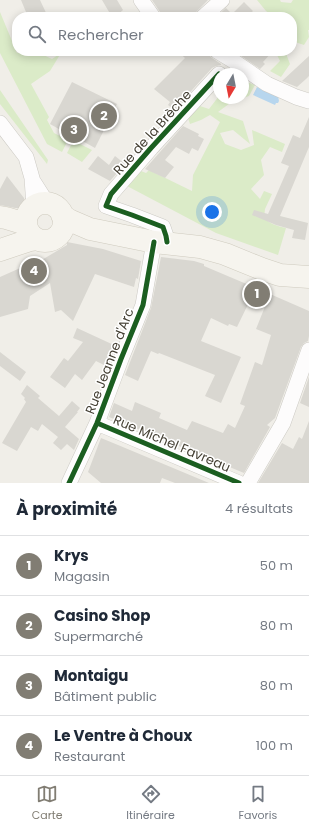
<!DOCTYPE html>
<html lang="fr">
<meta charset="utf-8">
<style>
body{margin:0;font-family:Poppins,sans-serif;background:#f2f2f3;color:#1f2937}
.compass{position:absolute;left:213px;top:68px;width:36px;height:36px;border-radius:50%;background:#fff;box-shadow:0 2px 10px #0003;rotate:190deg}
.you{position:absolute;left:212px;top:212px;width:14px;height:14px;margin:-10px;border:3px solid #fff;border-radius:50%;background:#1a73e8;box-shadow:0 0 0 6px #1a73e833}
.badge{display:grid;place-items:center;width:26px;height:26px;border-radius:50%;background:#817d73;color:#fff;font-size:13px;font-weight:700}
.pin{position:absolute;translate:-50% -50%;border:2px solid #fff;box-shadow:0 1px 4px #0006}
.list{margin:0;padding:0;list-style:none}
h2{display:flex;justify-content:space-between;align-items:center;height:52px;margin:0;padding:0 16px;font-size:17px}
h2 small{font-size:13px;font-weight:400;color:#747a83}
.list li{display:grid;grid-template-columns:26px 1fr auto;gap:12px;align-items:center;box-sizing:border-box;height:60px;padding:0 16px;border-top:1px solid #e0e1e3}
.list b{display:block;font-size:15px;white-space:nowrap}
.list p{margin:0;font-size:13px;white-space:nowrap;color:#747a83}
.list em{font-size:13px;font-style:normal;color:#747a83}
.icon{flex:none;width:22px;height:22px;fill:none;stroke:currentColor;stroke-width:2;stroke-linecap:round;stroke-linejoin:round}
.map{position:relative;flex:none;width:309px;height:483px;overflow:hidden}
.search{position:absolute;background:#fff;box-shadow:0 2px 10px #0003;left:12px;right:12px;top:12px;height:44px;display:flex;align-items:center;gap:10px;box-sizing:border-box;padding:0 14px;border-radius:16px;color:#747a83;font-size:15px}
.sheet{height:292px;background:#fff}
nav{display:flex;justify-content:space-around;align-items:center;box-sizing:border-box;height:56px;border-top:1px solid #e0e1e3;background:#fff;font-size:11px;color:#747a83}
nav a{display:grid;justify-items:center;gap:2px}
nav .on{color:#817d73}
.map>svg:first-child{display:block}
.green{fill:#dbebc8}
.water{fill:#b7d6ee}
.building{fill:#d9d7d1}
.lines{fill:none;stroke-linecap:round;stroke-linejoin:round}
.street-casing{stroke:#cccac4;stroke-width:16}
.secondary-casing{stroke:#cfcbbf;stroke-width:23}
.street{stroke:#fdfcfc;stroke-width:15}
.secondary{stroke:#f6f4ee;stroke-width:22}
.cycleway-casing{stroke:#fff;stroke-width:8}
.cycleway{stroke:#1b5e20;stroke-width:5}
.labels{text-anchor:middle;stroke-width:3;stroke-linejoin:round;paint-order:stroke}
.street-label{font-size:13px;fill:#454034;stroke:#fff}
</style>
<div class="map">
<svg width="309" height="483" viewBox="0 0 309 483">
<rect width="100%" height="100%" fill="#f0eee8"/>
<path class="green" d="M257 0H280L281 2 291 3 293 0H309V30H308L309 37 304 45 292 41V17H274L266 11Z
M0 12 17 53C34 49 37 52 52 59L61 53 50 71 31 84 49 117 47 120 54 133 68 140 62 152 47 144 0 53Z
M275 51H285L290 64 281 77 270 71 280 61Z
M247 82 255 85 249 96 233 101 218 112 243 121 250 144 233 130 220 133 225 144 241 150 254 145 252 130 285 144 282 152 270 147 261 160 264 175 251 189 260 199 264 191 272 194 265 209 264 218C270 224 277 226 286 228L278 255 216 233 127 186 141 171 146 173 149 170 192 191 193 175 220 122 210 115 201 120 190 124 188 118 200 106 209 109 219 96V98H243V84Z
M0 90 48 160 47 164 0 104Z
M78 143 92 150 82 162 67 153 71 145Z"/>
<path class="water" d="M257 87 278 96 279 101 278 103H276L275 105 253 95Z"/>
<path class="building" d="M21 0H40L48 17H28Z
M102 0H117L123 10 115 17H112Z
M152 0H208L197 11 195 14 194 17H162L160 12Z
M244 2 253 11 247 17H216L226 8 232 14Z
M177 51H208L209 55 212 58 221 64V65L216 66 212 68 174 110 168 105 170 102 154 89 185 58Z
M234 51H273L263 62 265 64 260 69Z
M309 56V76L306 79 297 87 282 81Z
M72 82 117 104 95 148 77 138 76 139 65 134 66 133 50 124Z
M309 117V147L280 216 308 223 305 240 292 238 294 230 276 225 252 215 254 210 268 214 289 166 281 163 293 135 300 138Z
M183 126 199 134 198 136 204 139 198 151 192 148 189 154 176 147 165 160 174 167 165 178 145 169Z
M98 156 109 165 115 156 125 164 110 181 88 169Z
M7 176 24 198 25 208H15L0 205V189Z
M67 242 103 249 141 261 138 279 136 278 134 287 95 274 73 321 61 310 55 312 50 283 30 296 28 309 0 317V277L27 265 26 264 38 257 40 261 67 245Z
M161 257 194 261 204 264V266L256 288 237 327 229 324 228 326 211 318 201 341 241 357 221 403 205 396 215 375 159 353 158 354 151 351 138 381 125 375 151 308Z
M270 294 309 311V336L308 341 304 343 301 347 275 418 267 425 270 427 244 473 109 417 114 403 132 411 135 402 161 413 159 418 187 430 192 421 223 433 228 424 235 428 245 406 240 404 255 362 262 365 271 335 256 329Z
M77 328 116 346 108 367 96 361 82 380 75 374 65 388 50 377 64 358 68 361 83 342 73 338Z
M0 352 26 372 20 381 0 366Z
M309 377V407L300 403Z
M27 385 40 396 38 398 59 416 72 401 80 408 77 412H78L65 427 79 439 74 450 67 444 61 450 53 443 58 437 42 424 38 431 31 427 17 451 2 443 26 402 24 399 25 398 21 394Z
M309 421V483H258L282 443 293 449 299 437 302 439Z
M101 438 118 445 209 483H175L162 478 160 483H101L88 472Z"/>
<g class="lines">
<defs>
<path id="street" d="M141 0 153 17
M203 17 222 0
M217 51 232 60 267 84 296 97 309 101
M0 123 26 157 32 178 34 207
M33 181 47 203
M167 242 166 236 163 227 132 215 106 206 111 194 151 148 219 74
M97 423 239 483
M69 483 97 423 121 359 143 305 154 242
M248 483 283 423 309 350"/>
<path id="secondary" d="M26 222a19 19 0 1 1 38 0a19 19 0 1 1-38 0Z
M62 215 69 220 90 229 154 242 200 247 225 254 262 269 280 275 309 277
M0 217 6 218 26 224
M0 250 30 240 37 239"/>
</defs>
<use href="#street" class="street-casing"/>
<use href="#secondary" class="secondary-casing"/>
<use href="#street" class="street"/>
<use href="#secondary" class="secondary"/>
<defs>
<path id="cycleway" d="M167 242 166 236 163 227 132 215 106 206 111 194 151 148 219 74
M97 423 239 483
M69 483 97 423 121 359 143 305 154 242"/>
</defs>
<use href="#cycleway" class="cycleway-casing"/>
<use href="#cycleway" class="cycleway"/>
</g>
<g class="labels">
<g class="street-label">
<text transform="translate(152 132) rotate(-48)" y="5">Rue de la Brèche</text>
<text transform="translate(109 361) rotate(-69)" y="5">Rue Jeanne d'Arc</text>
<text transform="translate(172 443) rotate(23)" y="5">Rue Michel Favreau</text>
</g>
</g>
</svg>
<svg class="compass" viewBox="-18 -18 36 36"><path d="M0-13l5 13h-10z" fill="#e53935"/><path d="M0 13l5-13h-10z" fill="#747a83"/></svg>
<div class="you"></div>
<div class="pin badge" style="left:257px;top:294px">1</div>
<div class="pin badge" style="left:104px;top:116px">2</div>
<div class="pin badge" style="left:74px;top:130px">3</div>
<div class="pin badge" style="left:34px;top:271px">4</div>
<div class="search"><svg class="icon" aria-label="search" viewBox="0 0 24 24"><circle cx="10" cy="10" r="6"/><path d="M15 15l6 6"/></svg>Rechercher</div>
</div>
<section class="sheet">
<h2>À proximité<small>4 résultats</small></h2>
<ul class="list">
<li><span class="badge">1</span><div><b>Krys</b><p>Magasin</p></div><em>50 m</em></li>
<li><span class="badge">2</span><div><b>Casino Shop</b><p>Supermarché</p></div><em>80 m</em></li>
<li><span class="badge">3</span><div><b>Montaigu</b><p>Bâtiment public</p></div><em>80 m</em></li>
<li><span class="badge">4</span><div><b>Le Ventre à Choux</b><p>Restaurant</p></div><em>100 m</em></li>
</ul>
</section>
<nav>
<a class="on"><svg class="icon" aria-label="map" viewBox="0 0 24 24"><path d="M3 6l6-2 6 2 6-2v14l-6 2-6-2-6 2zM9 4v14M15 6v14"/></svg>Carte</a>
<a><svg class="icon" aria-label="directions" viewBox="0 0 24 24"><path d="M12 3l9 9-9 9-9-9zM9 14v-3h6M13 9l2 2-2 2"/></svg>Itinéraire</a>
<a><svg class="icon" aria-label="saved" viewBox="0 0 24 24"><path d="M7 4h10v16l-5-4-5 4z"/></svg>Favoris</a>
</nav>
